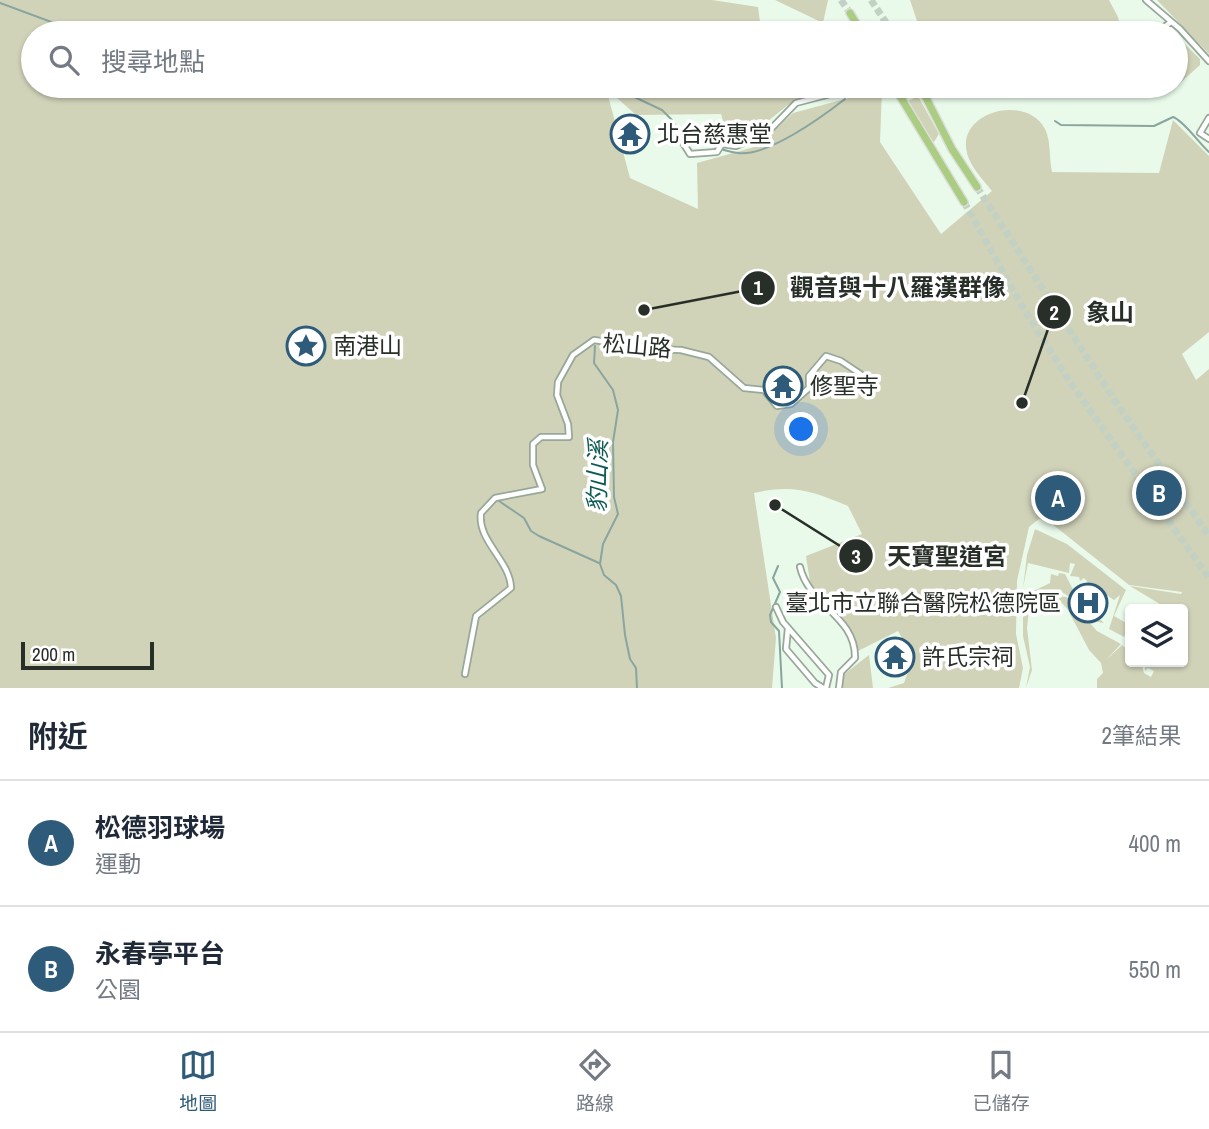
<!DOCTYPE html>
<html lang="zh-TW">
<meta charset="utf-8">
<style>
body{margin:0;font-family:"Archivo Narrow","Noto Sans TC",sans-serif;background:#f2f2f3;color:#1f2937}
.controls{position:absolute;right:21px;bottom:21px;display:grid;overflow:hidden;border-radius:7px;box-shadow:0 2px 5px #0004}
.controls button{width:63px;height:63px;display:grid;place-items:center;padding:0;border:0;border-bottom:2px solid #e0e1e3;background:#fff;color:#1f2937;font:35px sans-serif}
.scale{position:absolute;left:21px;bottom:18px;width:133px;box-sizing:border-box;padding-left:7px;border:4px solid #282f29;border-top:0;font-size:19px;line-height:24px;white-space:nowrap;color:#282f29;-webkit-text-stroke:5px #fff;paint-order:stroke}
.you{position:absolute;left:802px;top:430px;width:24px;height:24px;margin:-18px;border:5px solid #fff;border-radius:50%;background:#1a73e8;box-shadow:0 0 0 10px #1a73e833}
.badge{display:grid;place-items:center;width:46px;height:46px;border-radius:50%;background:#2e5b7a;color:#fff;font-size:23px;font-weight:700}
.pin{position:absolute;translate:-50% -50%;border:4px solid #fff;box-shadow:0 2px 7px #0006}
.list{margin:0;padding:0;list-style:none}
h2{display:flex;justify-content:space-between;align-items:center;height:91px;margin:0;padding:0 28px;font-size:30px}
h2 small{font-size:23px;font-weight:400;color:#747a83}
.list li{display:grid;grid-template-columns:46px 1fr auto;gap:21px;align-items:center;box-sizing:border-box;height:126px;padding:0 28px;border-top:2px solid #e0e1e3}
.list b{display:block;font-size:26px;white-space:nowrap}
.list p{margin:0;font-size:23px;white-space:nowrap;color:#747a83}
.list em{font-size:23px;font-style:normal;color:#747a83}
.icon{flex:none;width:38px;height:38px;fill:none;stroke:currentColor;stroke-width:2;stroke-linecap:round;stroke-linejoin:round}
.map{position:relative;flex:none;width:1209px;height:688px;overflow:hidden}
.search{position:absolute;background:#fff;box-shadow:0 2px 5px #0004;left:21px;right:21px;top:21px;height:77px;display:flex;align-items:center;gap:18px;box-sizing:border-box;padding:0 24px;border-radius:38px;color:#747a83;font-size:26px}
.sheet{height:343px;background:#fff}
nav{display:flex;justify-content:space-around;align-items:center;box-sizing:border-box;height:98px;border-top:2px solid #e0e1e3;background:#fff;font-size:19px;color:#747a83}
nav a{display:grid;justify-items:center;gap:4px}
nav .on{color:#2e5b7a}
.map>svg:first-child{display:block}
.green{fill:#d1d3b9}
.lines{fill:none;stroke-linecap:round;stroke-linejoin:round}
.stream{stroke:#88a59f;stroke-width:2}
.highway-tunnel{stroke:#c2d1c3;stroke-width:7;stroke-dasharray:7 3.5;stroke-linecap:butt}
.minor-casing{stroke:#97a899;stroke-width:8}
.highway-casing{stroke:#dddedd;stroke-width:10}
.minor{stroke:#fff;stroke-width:4.5}
.highway{stroke:#aacd82;stroke-width:7}
.labels{text-anchor:middle;stroke-width:7;stroke-linejoin:round;paint-order:stroke}
.poi-label{font-size:23px;fill:#282f29;stroke:#fff;text-anchor:start}
.street-label{font-size:23px;fill:#282f29;stroke:#fff}
.water-label{font-size:24px;font-style:italic;fill:#0d5b54;stroke:#fff}
.leader{fill:none;stroke:#282f29;stroke-width:2.5}
.callout-dot{fill:#282f29;stroke:#fff;stroke-width:2.5}
.mark-label{font-size:21px;text-anchor:middle;font-weight:bold;fill:#fff}
.callout-label{font-size:24px;text-anchor:middle;font-weight:bold;fill:#282f29;stroke:#fff;stroke-width:7;stroke-linejoin:round;paint-order:stroke}
</style>
<div class="map">
<svg width="1209" height="688" viewBox="0 0 1209 688">
<rect width="100%" height="100%" fill="#e9faea"/>
<path class="green" d="M0 0H712L758 7 760 22 788 30 822 33H33V86H841L788 105 758 129 726 131 721 114 636 115 606 88 630 178 698 209 697 163 758 146 793 113 882 89 880 142 941 234 992 191C985 182 977 174 972 165 943 115 1025 90 1045 129 1051 140 1049 159 1052 172L1159 173 1173 120 1209 156V332L1182 354 1196 380 1209 369V688H1097V679L1103 673 1101 663 1089 650 1068 610 1056 596 1067 597 1097 631 1121 644 1106 660 1122 645 1130 652V662H1141L1144 673 1151 677 1154 671 1148 668 1145 671V664L1154 666 1157 662H1183V626L1186 621 1183 618V609H1168L1130 586 1181 594 1182 592 1129 585 1047 520 1039 519 1029 527 1017 581 1016 634 1023 668 1019 688H888L904 683 913 658 898 631 858 651 810 582 806 556 862 534 848 506C812 491 793 484 754 493L776 638 772 688H0Z
M775 0H828L823 23Z
M910 0H1109L1118 17 1122 33H921Z
M1157 0H1209V54Z
M1181 40 1200 59V65L1169 93 1157 86H1176V43Z
M918 96 939 134 934 142 928 138 908 101Z
M1035 529 1067 544 1126 590 1114 616 1130 625 1124 637 1109 629 1120 595 1114 600 1093 586 1095 583 1092 587 1084 578 1080 581 1079 577 1070 576 1075 564 1070 563 1069 573 1028 563 1023 588 1027 555Z
M1059 573 1065 574 1079 601 1104 623C1074 621 1072 569 1030 600L1027 628 1032 670 1026 688 1030 667 1023 636V596L1050 583 1051 574 1058 576Z
M869 655 873 688H842L843 675Z"/>
<g class="lines">
<path class="stream" d="M0 3 81 33
M611 86 662 110 672 120
M1055 121 1061 125 1154 126 1173 117C1183 120 1199 143 1209 152
M686 134C702 141 720 151 738 153 767 157 822 117 845 99
M595 346 594 363 613 390 618 410 613 442 614 497 618 514 603 544 600 564 604 575 616 585 621 596 625 635 630 659 636 668 637 688
M499 501 524 518 531 531 539 536 599 563
M778 566 773 578 780 592 770 615 771 622 779 631 782 688"/>
<path class="highway-tunnel" d="M841 0 850 13
M871 0 893 33
M977 187 1117 404 1209 536
M964 202 1022 306 1070 382 1209 578"/>
<defs>
<path id="minor" d="M1146 0 1180 29 1209 61
M1156 33 1171 22
M1209 118 1200 133 1209 139
M673 127 690 154 717 152 722 144 736 146 767 133 796 103 861 86
M800 567C809 606 856 616 855 658L841 672 839 688
M776 607 783 622 829 675 826 688
M788 628 786 649 815 683 823 688
M465 674 476 616 511 588C510 560 477 541 481 513L495 498 542 489 533 465V444L541 437H569L568 424 557 395 558 382 573 355 594 340 653 349 681 350 709 357 744 388 764 390 777 406 791 404 809 388V376L826 356 841 361 871 381"/>
<path id="highway" d="M850 13 862 33
M894 86 964 202
M920 86 952 149 977 187"/>
</defs>
<use href="#minor" class="minor-casing"/>
<use href="#highway" class="highway-casing"/>
<use href="#minor" class="minor"/>
<use href="#highway" class="highway"/>
</g>
<defs>
<symbol id="temple-ring" viewBox="-11 -11 22 22"><circle r="9.5" fill="#fff" stroke="#2e5b7a" stroke-width="1.5"/><path d="M0-6L5-2H3V0L6.5 2.5H4V6H1.5V3h-3V6H-4V2.5H-6.5L-3 0V-2H-5Z" fill="#2e5b7a"/></symbol>
<symbol id="sight-ring" viewBox="-11 -11 22 22"><circle r="9.5" fill="#fff" stroke="#2e5b7a" stroke-width="1.5"/><path d="M0-6L1.8-2.2L6-1.7L2.9 1.2L3.7 5.4L0 3.3L-3.7 5.4L-2.9 1.2L-6-1.7L-1.8-2.2Z" fill="#2e5b7a"/></symbol>
<symbol id="hospital-ring" viewBox="-11 -11 22 22"><circle r="9.5" fill="#fff" stroke="#2e5b7a" stroke-width="1.5"/><path d="M-5-5h3v3.5h4V-5h3V5h-3V1.5h-4V5h-3Z" fill="#2e5b7a"/></symbol>
</defs>
<g fill-rule="evenodd">
<use href="#temple-ring" x="608" y="112" width="44" height="44"/>
<use href="#sight-ring" x="284" y="324" width="44" height="44"/>
<use href="#temple-ring" x="761" y="364" width="44" height="44"/>
<use href="#hospital-ring" x="1066" y="581" width="44" height="44"/>
<use href="#temple-ring" x="873" y="635" width="44" height="44"/>
</g>
<g class="labels">
<g class="poi-label">
<text x="657" y="142">北台慈惠堂</text>
<text x="333" y="354">南港山</text>
<text x="810" y="394">修聖寺</text>
<text x="1061" y="611" text-anchor="end">臺北市立聯合醫院松德院區</text>
<text x="922" y="665">許氏宗祠</text>
</g>
<g class="street-label">
<text transform="translate(637 346) rotate(5)" y="8">松山路</text>
</g>
<g class="water-label">
<text transform="translate(598 476) rotate(-89)" y="8">豹山溪</text>
</g>
</g>
<path class="leader" d="M644 310L758 288M1022 403L1054 312M775 505L856 556"/>
<g class="callout-dot">
<circle cx="644" cy="310" r="7"/>
<circle cx="1022" cy="403" r="7"/>
<circle cx="775" cy="505" r="7"/>
<circle cx="758" cy="288" r="18"/>
<circle cx="1054" cy="312" r="18"/>
<circle cx="856" cy="556" r="18"/>
</g>
<g class="mark-label">
<text x="758" y="295">1</text>
<text x="1054" y="320">2</text>
<text x="856" y="564">3</text>
</g>
<g class="callout-label">
<text x="898" y="296">觀音與十八羅漢群像</text>
<text x="1110" y="321">象山</text>
<text x="947" y="565">天寶聖道宮</text>
</g>
</svg>
<div class="controls">
<button><svg class="icon" aria-label="layers" viewBox="0 0 24 24"><path d="M12 4l9 5-9 5-9-5zM3 14l9 5 9-5"/></svg></button>
</div>
<div class="scale">200 m</div>
<div class="you"></div>
<div class="pin badge" style="left:1058px;top:498px">A</div>
<div class="pin badge" style="left:1159px;top:493px">B</div>
<div class="search"><svg class="icon" aria-label="search" viewBox="0 0 24 24"><circle cx="10" cy="10" r="6"/><path d="M15 15l6 6"/></svg>搜尋地點</div>
</div>
<section class="sheet">
<h2>附近<small>2筆結果</small></h2>
<ul class="list">
<li><span class="badge">A</span><div><b>松德羽球場</b><p>運動</p></div><em>400 m</em></li>
<li><span class="badge">B</span><div><b>永春亭平台</b><p>公園</p></div><em>550 m</em></li>
</ul>
</section>
<nav>
<a class="on"><svg class="icon" aria-label="map" viewBox="0 0 24 24"><path d="M3 6l6-2 6 2 6-2v14l-6 2-6-2-6 2zM9 4v14M15 6v14"/></svg>地圖</a>
<a><svg class="icon" aria-label="directions" viewBox="0 0 24 24"><path d="M12 3l9 9-9 9-9-9zM9 14v-3h6M13 9l2 2-2 2"/></svg>路線</a>
<a><svg class="icon" aria-label="saved" viewBox="0 0 24 24"><path d="M7 4h10v16l-5-4-5 4z"/></svg>已儲存</a>
</nav>
